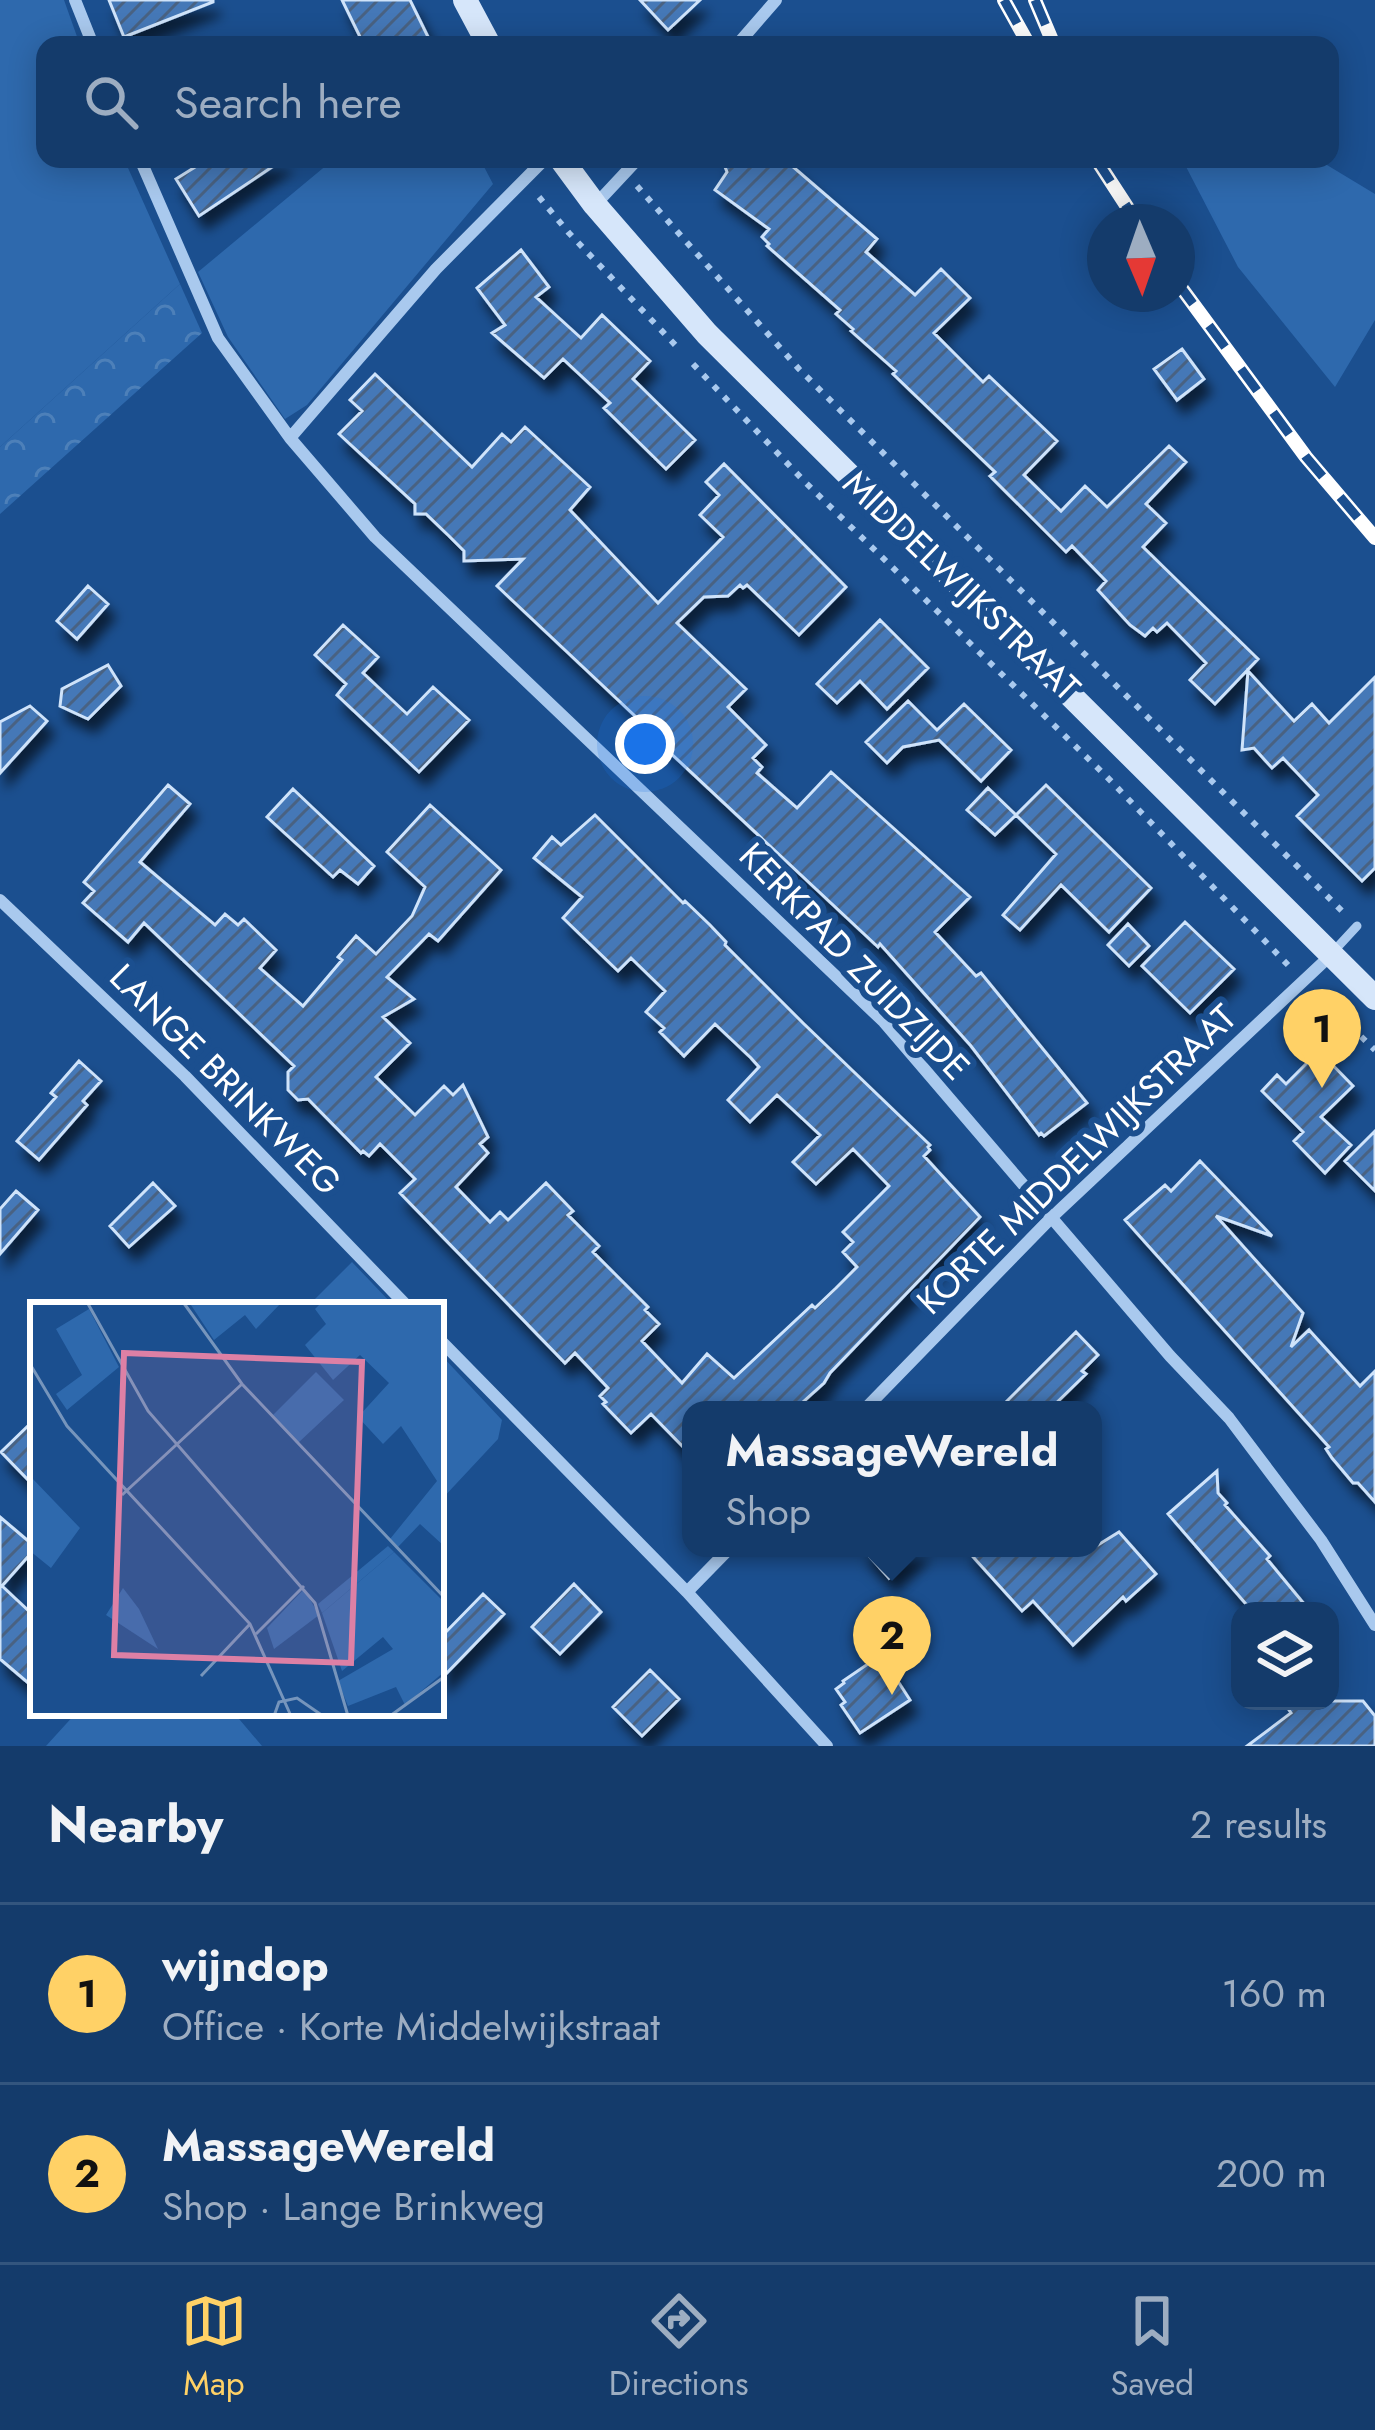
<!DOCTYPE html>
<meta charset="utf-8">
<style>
body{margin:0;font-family:Jost,sans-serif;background:#1d4271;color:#f1f3f6}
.controls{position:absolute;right:36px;bottom:36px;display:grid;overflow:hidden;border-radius:24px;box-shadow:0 6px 30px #0003}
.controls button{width:108px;height:108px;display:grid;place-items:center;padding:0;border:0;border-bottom:3px solid #33557e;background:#143b6b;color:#f1f3f6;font:60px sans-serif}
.compass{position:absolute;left:1087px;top:204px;width:108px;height:108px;border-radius:50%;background:#143b6b;box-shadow:0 6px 30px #0003;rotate:178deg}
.you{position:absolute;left:645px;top:744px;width:42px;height:42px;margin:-30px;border:9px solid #fff;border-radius:50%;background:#1a73e8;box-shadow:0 0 0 18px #1a73e833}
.badge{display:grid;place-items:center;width:78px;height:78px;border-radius:50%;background:#ffd166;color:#111;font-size:39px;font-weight:700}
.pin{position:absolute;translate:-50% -99px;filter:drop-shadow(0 3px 6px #0008)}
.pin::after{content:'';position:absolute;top:63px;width:42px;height:36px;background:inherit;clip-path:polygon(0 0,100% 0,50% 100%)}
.popup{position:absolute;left:682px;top:1401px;width:420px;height:156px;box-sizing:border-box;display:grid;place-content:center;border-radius:24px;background:#143b6b;filter:drop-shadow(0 3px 9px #0005);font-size:39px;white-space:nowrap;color:#9dadc1}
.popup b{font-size:45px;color:#f1f3f6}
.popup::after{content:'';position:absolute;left:50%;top:100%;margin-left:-24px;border:24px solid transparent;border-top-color:#143b6b}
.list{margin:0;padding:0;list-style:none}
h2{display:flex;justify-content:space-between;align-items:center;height:156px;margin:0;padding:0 48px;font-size:51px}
h2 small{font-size:39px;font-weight:400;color:#9dadc1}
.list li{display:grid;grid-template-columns:78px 1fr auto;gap:36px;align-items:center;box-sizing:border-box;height:180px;padding:0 48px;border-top:3px solid #33557e}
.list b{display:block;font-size:45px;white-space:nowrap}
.list p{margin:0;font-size:39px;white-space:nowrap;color:#9dadc1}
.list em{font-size:39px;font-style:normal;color:#9dadc1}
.icon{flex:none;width:66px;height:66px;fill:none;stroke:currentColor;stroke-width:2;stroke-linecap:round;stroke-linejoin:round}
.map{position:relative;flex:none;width:1375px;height:1746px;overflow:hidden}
.search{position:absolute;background:#143b6b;box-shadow:0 6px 30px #0003;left:36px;right:36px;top:36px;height:132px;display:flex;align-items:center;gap:30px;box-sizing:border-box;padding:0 42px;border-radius:24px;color:#9dadc1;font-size:45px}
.sheet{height:516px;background:#143b6b}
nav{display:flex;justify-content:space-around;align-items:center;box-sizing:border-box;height:168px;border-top:3px solid #33557e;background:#143b6b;font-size:33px;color:#9dadc1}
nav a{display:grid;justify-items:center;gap:6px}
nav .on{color:#ffd166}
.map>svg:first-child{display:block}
.grass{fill:#2e69ad}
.forest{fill:url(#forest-crowns)}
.building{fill:url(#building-hatch);stroke:#cfe3fa;stroke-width:3;filter:url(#shadow)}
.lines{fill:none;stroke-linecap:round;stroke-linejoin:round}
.path{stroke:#a9c9ee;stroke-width:6;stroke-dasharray:6 9;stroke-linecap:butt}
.lane{stroke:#a9c9ee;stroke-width:9}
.street{stroke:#a9c9ee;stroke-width:12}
.secondary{stroke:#d6e6fa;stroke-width:24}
.rail-casing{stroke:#fff;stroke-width:14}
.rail{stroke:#1b4f8f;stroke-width:9;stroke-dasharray:27;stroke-linecap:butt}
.labels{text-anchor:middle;stroke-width:12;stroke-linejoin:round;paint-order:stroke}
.street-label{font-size:36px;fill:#fff;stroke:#1b4f8f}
.inset-road{fill:none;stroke:#7695bc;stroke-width:3}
.view{fill:#dd80a5;fill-opacity:0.15;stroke:#dd80a5;stroke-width:6}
.inset-edge{fill:none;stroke:#fff;stroke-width:6}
</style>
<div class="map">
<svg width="1375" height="1746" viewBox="0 0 1375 1746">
<defs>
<pattern id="forest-crowns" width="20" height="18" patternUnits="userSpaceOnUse" patternTransform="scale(3)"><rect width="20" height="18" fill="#2e69ad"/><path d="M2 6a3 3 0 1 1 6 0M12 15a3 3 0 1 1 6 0" fill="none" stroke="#4d80b9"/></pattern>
<pattern id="building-hatch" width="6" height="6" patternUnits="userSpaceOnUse" patternTransform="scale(3)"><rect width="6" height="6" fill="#4478b7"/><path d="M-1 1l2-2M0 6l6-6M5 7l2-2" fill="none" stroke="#486282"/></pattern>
<filter id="shadow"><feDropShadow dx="7" dy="13" stdDeviation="6" flood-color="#0009"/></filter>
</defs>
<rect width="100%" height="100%" fill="#1b4f8f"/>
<path class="grass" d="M0 0H64L80 45H45V159H124L180 284 0 447Z
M334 159H480L493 184 307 405 285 419 228 337 198 272Z
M1182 159H1317L1375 194V320L1335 387 1238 267Z
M352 1262 393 1305H309Z
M441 1355 502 1420 498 1439 441 1500Z
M76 1713H234L262 1746H46Z"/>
<path class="forest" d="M180 284 202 333 0 514V447Z"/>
<path class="building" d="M109 0H213V2L124 37Z
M342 0H410L432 45H364Z
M640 0H700L668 30Z
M208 159H284L199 216 176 179Z
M722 159H784L877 239 866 252 915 295 941 269 970 298 934 333 983 382 989 376 1057 441 1024 475 1061 511 1085 486 1107 507 1169 446 1186 462 1146 504 1166 523 1143 547 1258 659 1215 704 1190 680 1206 663 1167 623 1157 632 1153 628 1145 636 1130 625 1098 590 1106 581 1072 546 1066 552 990 476 995 472 893 374 896 371 851 331 853 329 836 314 840 310 767 246 769 244 762 237 769 229 715 190 727 172Z
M521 250 549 287 536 297 581 338 602 315 650 361 633 379 695 440 666 469 604 408 610 403 563 359 544 378 492 333 505 325 477 288Z
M1182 349 1204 379 1177 400 1154 369Z
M375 374 472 467 502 434 511 442 525 427 590 487 570 510 658 603 723 537 700 515 719 495 706 482 724 464 846 587 799 635 747 585 743 588 740 585 728 596 704 597 677 623 746 689 728 707 766 745 753 758 762 767 757 773 797 808 831 772 970 897 935 932 976 976 981 973 1087 1103 1044 1136 1041 1133 1039 1135 971 1046 880 944 878 947 633 718 635 716 497 586 523 559 464 561V551L449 536 426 514H415V504L339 434 362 411 350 400Z
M88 586 108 604 77 639 57 621Z
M880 620 928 668 887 709 860 681 837 703 817 684Z
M343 625 378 657 363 673 407 714 433 687 469 720 419 772 337 695 346 684 315 655Z
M108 665 121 686 88 719 60 706 62 689Z
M1248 671 1294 721 1312 704 1329 723 1375 677V868L1362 881 1297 816 1318 795 1283 758 1272 768 1254 748 1242 750Z
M908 701 937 730 964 704 1011 750 981 781 939 740 903 747 887 763 866 742Z
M30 706 47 721 0 773V722Z
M168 785 190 804 140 862 215 925 225 914 238 925 244 919 276 950 260 968 303 1006 342 960 338 957 356 936 376 954 412 916 425 887 387 852 430 805 501 870 438 941 429 934 387 977 414 999 383 1017 410 1043 376 1077 415 1115 444 1086 453 1095 463 1085 488 1137 480 1144 488 1153 456 1187 490 1222 500 1212 508 1220 546 1183 573 1211 568 1215 599 1246 593 1252 648 1307 645 1310 659 1324 642 1341 682 1383 707 1354 734 1378 812 1305 815 1308 836 1288 857 1267 843 1252 853 1242 843 1232 889 1186 853 1149 816 1184 793 1162 820 1135 777 1095 750 1122 728 1100 759 1067 751 1058 715 1024 684 1056 660 1032 664 1028 646 1012 665 991 631 958 618 971 563 918 582 897 534 858 552 837 561 845 595 815 683 903 685 901 710 925 726 942 725 945 804 1024 930 1145 928 1147 930 1150 924 1156 980 1217 830 1373 824 1383 794 1410H691V1455L651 1414 631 1433 603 1404 606 1402 600 1396 608 1388 575 1353 565 1363 400 1193 415 1179 380 1144 369 1156 363 1151 361 1153 308 1099 298 1100 288 1090V1072L294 1066 144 923 128 942 83 903 94 891 84 882Z
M1046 785 1151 888 1109 932 1061 885 1020 930 1003 915 1056 854 1016 815Z
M988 788 1016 815 995 835 967 810Z
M293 789 374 866 358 884 340 870 333 877 267 817Z
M1185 922 1234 969 1190 1013 1142 966Z
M1128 924 1149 946 1129 966 1108 945Z
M1319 1051 1353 1086 1321 1117 1351 1145 1325 1173 1294 1141 1303 1132 1262 1091 1277 1075 1286 1084Z
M79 1061 101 1081 83 1101 87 1105 39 1160 17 1141 56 1097 51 1093Z
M1375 1131V1191L1345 1161Z
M1200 1161 1272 1236 1216 1216 1303 1313 1291 1347 1309 1330 1360 1386 1375 1371V1502L1358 1483H1353L1332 1458 1326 1449 1329 1447 1125 1220 1165 1185 1171 1191Z
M153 1183 175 1206 129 1247 110 1226Z
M16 1191 38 1210 0 1254V1209Z
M1076 1332 1098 1355 1082 1371 1086 1374 1049 1410H998Z
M33 1421V1485L1 1452Z
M1217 1471 1218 1493 1227 1503 1225 1505 1270 1556 1267 1559 1310 1611H1252L1168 1514Z
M0 1517 33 1545V1551L2 1586 33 1615V1687L0 1659Z
M1119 1532 1156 1574 1126 1601 1123 1597 1073 1645 1033 1601 1022 1611 965 1548H1093Z
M862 1548H921L889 1578Z
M574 1584 601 1612 560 1654 532 1627Z
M483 1594 504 1614 441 1679V1637Z
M881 1655 910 1700 860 1733 841 1705 845 1702 836 1689 844 1683 843 1681Z
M650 1670 679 1699 642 1736 613 1707Z
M1283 1701H1363L1375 1716V1746H1247L1291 1713Z"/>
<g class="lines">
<path class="path" d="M637 186 799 369 1343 912
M539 197 569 233 680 350
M693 364 804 481 1107 777 1288 965
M1318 995 1375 1050"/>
<path class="lane" d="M1332 953 1357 926"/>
<path class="street" d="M75 0 93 45
M737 45 776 0
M140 159 218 338 290 438 375 537 884 1022 1170 1356 1229 1418 1321 1540 1375 1625
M595 205 638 159
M290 438 436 269 545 159
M0 900 185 1076 406 1305
M441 1341 687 1592 827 1746
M864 1410 1051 1218 1331 955
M687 1592 730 1548"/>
<path class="secondary" d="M465 0 489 45
M561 159 595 205 707 334 1375 998"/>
<defs>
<path id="rail" d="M1004 0 1029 45
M1035 0 1054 45
M1096 159 1137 222
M1177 282 1306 457 1375 538"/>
</defs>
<use href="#rail" class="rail-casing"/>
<use href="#rail" class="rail"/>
</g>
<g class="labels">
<g class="street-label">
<text transform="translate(962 585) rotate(44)" y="13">MIDDELWIJKSTRAAT</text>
<text transform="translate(855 961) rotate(46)" y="13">KERKPAD ZUIDZIJDE</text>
<text transform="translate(226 1079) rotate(45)" y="13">LANGE BRINKWEG</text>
<text transform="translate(1076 1159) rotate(-44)" y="13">KORTE MIDDELWIJKSTRAAT</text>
</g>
</g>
<g transform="translate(30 1302)">
<rect width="414" height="414" fill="#1b4f8f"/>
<path d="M159 0H252L226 27 215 13 184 38ZM292 0H414V244L390 222 368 245 360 237 407 179 371 124 353 142 328 115 359 81 330 53 303 78 275 43 296 22 285 7ZM59 7 89 65 37 108 26 92 52 73 26 27ZM286 70 314 98 268 141 243 113ZM0 174 50 226 21 266 0 249ZM364 250 414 300V370L375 403 366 385 318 404 308 379 363 347 353 335 312 369 292 311ZM93 286 109 307 128 347 76 313ZM274 287 289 313 244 347 237 326Z" fill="#2e69ad"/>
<path d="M358 244 364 250 292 311 288 302Z" fill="#2e69ad"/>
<path class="inset-road" d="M57 0 118 109 285 301 318 414M153 0 212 82 414 295M0 62 37 124 220 322 261 414M92 193 212 82M226 332 274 284M171 374 220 322M244 414 249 400 267 396 293 414M360 414 414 375"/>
<path class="view" d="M94 51 332 60 321 361 84 353Z"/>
<rect width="414" height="414" class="inset-edge"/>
</g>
</svg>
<div class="controls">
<button><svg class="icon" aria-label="layers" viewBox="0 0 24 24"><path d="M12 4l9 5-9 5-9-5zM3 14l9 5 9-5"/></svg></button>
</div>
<svg class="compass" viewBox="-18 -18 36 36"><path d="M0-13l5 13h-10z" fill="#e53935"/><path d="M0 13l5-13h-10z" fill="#9dadc1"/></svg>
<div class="you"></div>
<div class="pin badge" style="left:1322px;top:1088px">1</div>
<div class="pin badge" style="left:892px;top:1695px">2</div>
<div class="popup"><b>MassageWereld</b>Shop</div>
<div class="search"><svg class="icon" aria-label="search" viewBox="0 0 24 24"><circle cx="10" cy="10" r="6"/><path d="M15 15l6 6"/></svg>Search here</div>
</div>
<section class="sheet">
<h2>Nearby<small>2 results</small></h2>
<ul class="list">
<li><span class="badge">1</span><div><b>wijndop</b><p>Office · Korte Middelwijkstraat</p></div><em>160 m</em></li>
<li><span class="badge">2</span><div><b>MassageWereld</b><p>Shop · Lange Brinkweg</p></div><em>200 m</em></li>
</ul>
</section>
<nav>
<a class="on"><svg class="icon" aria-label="map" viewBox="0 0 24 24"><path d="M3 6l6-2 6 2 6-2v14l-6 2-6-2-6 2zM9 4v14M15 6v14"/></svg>Map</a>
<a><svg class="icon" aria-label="directions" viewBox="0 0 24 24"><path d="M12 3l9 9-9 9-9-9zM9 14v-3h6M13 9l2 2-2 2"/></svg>Directions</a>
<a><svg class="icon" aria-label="saved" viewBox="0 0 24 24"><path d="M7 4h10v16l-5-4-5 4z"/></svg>Saved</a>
</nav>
